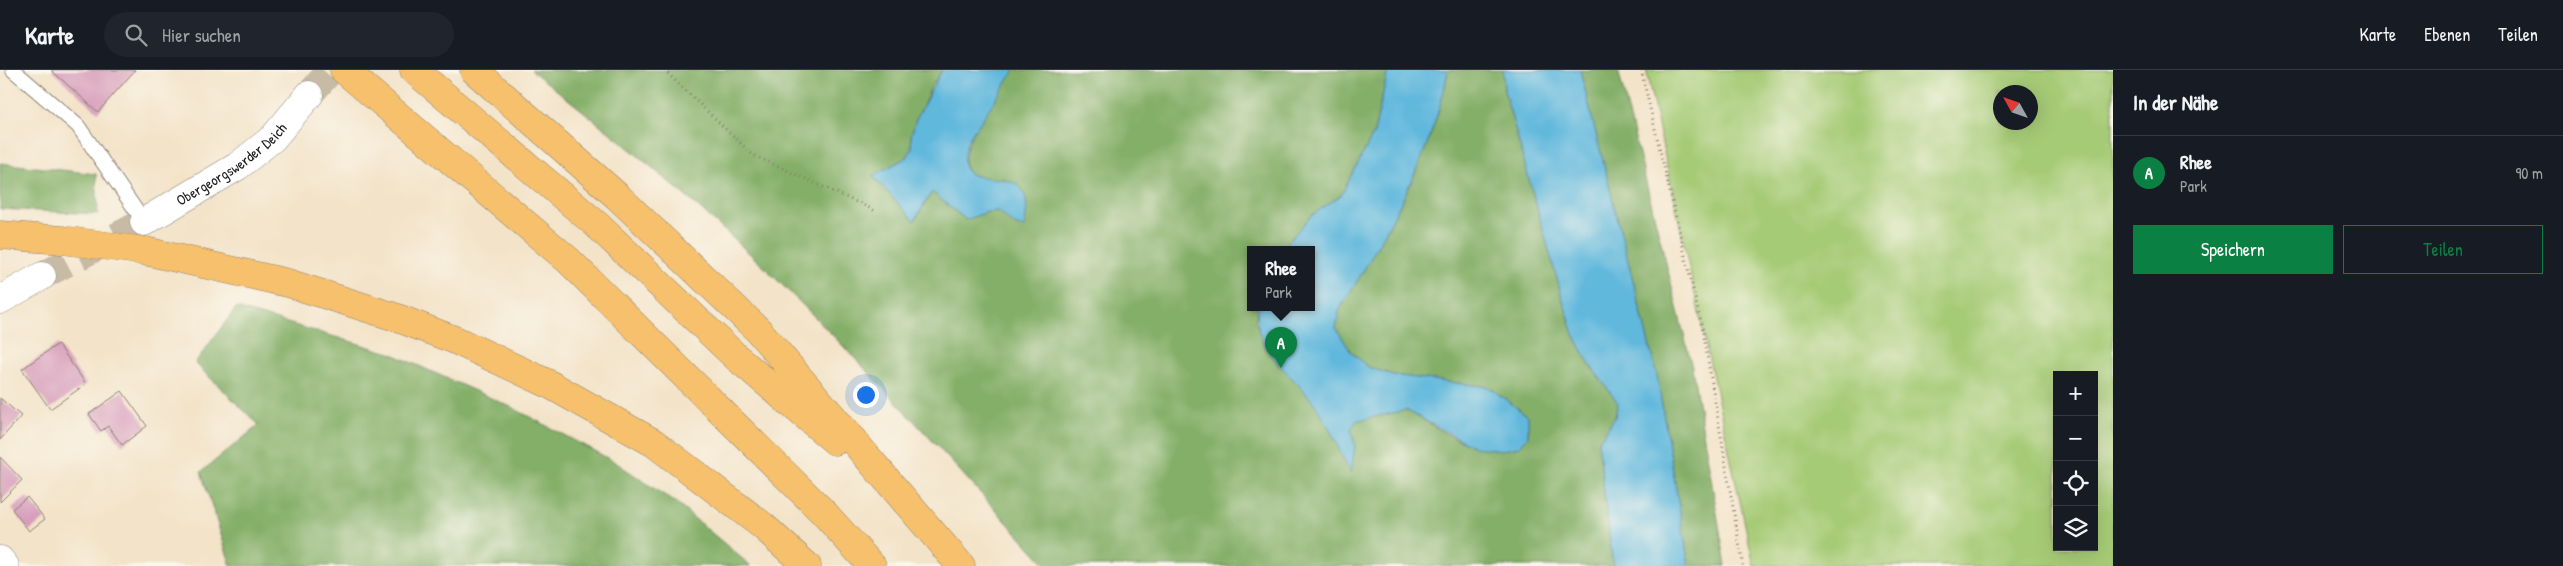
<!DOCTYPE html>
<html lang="de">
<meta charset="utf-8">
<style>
body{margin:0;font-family:"Patrick Hand",sans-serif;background:#20242c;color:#f1f3f6}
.controls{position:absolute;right:15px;bottom:15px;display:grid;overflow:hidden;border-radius:0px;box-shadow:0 5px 20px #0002}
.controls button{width:45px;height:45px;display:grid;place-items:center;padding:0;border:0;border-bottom:1px solid #363941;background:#171b24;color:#f1f3f6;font:25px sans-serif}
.compass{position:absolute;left:1993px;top:15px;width:45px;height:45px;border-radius:50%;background:#171b24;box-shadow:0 5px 20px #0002;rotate:310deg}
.you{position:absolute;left:865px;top:324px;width:18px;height:18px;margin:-12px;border:4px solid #fff;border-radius:50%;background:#1a73e8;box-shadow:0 0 0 8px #1a73e833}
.badge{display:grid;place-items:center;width:32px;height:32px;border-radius:50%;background:#0b8043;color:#fff;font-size:16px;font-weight:700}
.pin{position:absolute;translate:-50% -41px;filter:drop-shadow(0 1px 2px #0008)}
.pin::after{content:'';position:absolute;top:26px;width:18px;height:15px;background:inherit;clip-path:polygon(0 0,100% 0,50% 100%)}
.popup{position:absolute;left:1247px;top:176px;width:68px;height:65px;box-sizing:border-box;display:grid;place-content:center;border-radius:0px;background:#171b24;filter:drop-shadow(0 1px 4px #0005);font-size:16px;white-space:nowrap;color:#9ea1a6}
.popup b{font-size:19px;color:#f1f3f6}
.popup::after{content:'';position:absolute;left:50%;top:100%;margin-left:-10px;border:10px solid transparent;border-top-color:#171b24}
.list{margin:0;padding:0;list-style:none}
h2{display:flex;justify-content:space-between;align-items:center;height:65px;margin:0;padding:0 20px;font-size:21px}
h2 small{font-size:16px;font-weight:400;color:#9ea1a6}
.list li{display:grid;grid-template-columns:32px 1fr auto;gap:15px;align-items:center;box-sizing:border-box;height:75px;padding:0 20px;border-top:1px solid #363941}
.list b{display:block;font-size:19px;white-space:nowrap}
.list p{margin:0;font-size:16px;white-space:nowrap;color:#9ea1a6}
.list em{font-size:16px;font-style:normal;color:#9ea1a6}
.actions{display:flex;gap:10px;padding:15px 20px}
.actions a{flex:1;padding:11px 0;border:1px solid #0b8043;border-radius:0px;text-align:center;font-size:18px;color:#0b8043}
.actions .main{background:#0b8043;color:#fff}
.icon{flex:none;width:28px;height:28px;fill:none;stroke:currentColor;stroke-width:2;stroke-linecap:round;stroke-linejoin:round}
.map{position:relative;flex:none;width:2113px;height:496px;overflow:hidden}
header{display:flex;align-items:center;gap:30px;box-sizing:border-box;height:70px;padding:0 25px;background:#171b24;border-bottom:1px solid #363941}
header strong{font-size:24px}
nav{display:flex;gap:28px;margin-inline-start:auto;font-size:18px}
.search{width:350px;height:45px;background:#20242c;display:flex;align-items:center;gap:12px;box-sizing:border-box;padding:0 18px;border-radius:28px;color:#9ea1a6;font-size:19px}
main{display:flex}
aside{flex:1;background:#171b24}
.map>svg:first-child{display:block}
.green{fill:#a6cb76;stroke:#617449;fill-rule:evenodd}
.forest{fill:#84af67;stroke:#506642}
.water{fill:#60b8dd;stroke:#3e6a7c}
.building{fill:#d79cba}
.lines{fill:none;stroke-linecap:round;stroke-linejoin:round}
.minor-tunnel{stroke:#c8bba6;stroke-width:28;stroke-dasharray:28 14;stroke-linecap:butt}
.service-casing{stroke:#888072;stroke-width:16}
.minor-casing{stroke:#888072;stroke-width:29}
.motorway-casing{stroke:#888072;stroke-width:29}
.path{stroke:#888072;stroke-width:3;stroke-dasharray:1 4;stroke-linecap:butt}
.service{stroke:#fff;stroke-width:14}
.minor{stroke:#fff;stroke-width:28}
.motorway{stroke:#f7c06c;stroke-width:28}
.motorway-bridge-casing{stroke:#888072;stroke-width:29;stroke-linecap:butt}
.motorway-bridge{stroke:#f7c06c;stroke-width:28}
.labels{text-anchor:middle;stroke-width:4.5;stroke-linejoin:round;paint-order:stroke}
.street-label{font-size:15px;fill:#1c1c1c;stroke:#fbf7ec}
</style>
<header>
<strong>Karte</strong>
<div class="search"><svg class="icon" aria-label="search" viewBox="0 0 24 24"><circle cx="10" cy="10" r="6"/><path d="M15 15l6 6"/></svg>Hier suchen</div>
<nav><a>Karte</a><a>Ebenen</a><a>Teilen</a></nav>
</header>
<main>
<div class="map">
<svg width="2113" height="496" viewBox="0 0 2113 496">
<rect width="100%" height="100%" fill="#fbf7ec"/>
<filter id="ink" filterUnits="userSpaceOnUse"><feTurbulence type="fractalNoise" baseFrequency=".02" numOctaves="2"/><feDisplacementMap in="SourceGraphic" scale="10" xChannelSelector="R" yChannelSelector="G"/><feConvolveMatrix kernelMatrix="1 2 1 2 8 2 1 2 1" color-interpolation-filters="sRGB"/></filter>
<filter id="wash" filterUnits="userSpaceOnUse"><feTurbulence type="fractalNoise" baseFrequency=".0096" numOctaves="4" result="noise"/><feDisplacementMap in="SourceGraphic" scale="20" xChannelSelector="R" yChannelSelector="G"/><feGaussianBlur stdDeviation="1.12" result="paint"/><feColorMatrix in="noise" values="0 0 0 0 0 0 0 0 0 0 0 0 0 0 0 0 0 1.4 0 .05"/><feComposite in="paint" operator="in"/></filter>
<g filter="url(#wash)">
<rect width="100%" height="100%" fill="#f3e3c8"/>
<path class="green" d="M1646 0H2113V496H1754ZM2000 22H2030V52H2000ZM2057 305H2094V477H2057Z"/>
<path class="forest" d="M531 0H942L931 17 911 66 912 79 907 87 873 106 915 151 932 122 966 150 987 142 999 141 1014 155 1004 108C918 120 997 26 1015 0H1388L1374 63 1341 126 1311 146 1282 179H1251V237H1258L1255 252 1293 309 1314 332 1332 361 1351 403 1355 376 1351 359 1355 351 1406 340C1445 362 1472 386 1519 377L1528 366V346L1489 317 1393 305 1368 297 1351 282 1336 258 1339 241C1384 167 1433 86 1448 0H1503L1504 20 1562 227 1574 264 1590 295 1618 333 1615 347 1598 372 1613 496H1047C954 395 863 292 764 197 690 127 612 63 531 0Z
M1580 0H1618L1692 297 1726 496H1689L1657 306Z
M0 93 96 104 98 144 0 139Z
M236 238 390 283 511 337 615 392 676 433 751 496H231L201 402 259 355 195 293Z"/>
<path class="water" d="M942 0H1015C1003 18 991 36 979 54 975 60 969 67 967 73 944 141 1044 71 1024 158L1014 155 999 141 987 142 966 150 932 122 914 151 873 106 907 87 912 79 911 66 916 49Z
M1388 0H1448C1433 86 1384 167 1339 241L1336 258 1351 282 1368 297 1393 305 1489 317 1528 346V366L1519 377 1502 380 1474 377 1406 340 1356 351 1351 359 1355 376 1351 403C1338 380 1330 354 1313 332 1291 301 1250 280 1258 237H1311V179H1282L1311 146 1341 125 1374 63Z
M1503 0H1580L1657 306 1689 496H1613L1598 372 1615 347 1618 333 1590 295 1574 264 1562 227 1504 20Z"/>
<g id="blocks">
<path class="building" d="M51 0H135L98 42Z
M58 274 86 314 50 339 22 299Z
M122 321 147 356 122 375 108 356 101 361 89 344Z
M0 328 21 346 0 370Z
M0 387 22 410 0 432Z
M27 427 45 449 29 461 12 439Z"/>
</g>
</g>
<g filter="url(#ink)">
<use href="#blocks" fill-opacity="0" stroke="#888072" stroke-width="1"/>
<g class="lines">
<path class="minor-tunnel" d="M309 25 331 0
M42 206 144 152"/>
<defs>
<path id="service" d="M13 0 78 56 144 152"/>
<g id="minor">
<path id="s1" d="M144 152 238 96 273 68 309 25"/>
<path d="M0 230 42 206"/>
<path d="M0 490 5 496"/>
</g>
<path id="motorway" d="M344 0 568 190 823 442 872 496
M414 0 597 155 735 286 835 371
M474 0 617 126 758 260 961 496
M0 165 62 170
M145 181 288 213 395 247 455 270 549 314 654 373 763 456 807 496"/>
</defs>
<use href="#service" class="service-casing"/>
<use href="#minor" class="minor-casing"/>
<use href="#motorway" class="motorway-casing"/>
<path class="path" d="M664 0 753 85 876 141
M1641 0 1703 261 1743 496"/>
<use href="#service" class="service"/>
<use href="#minor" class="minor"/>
<use href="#motorway" class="motorway"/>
<defs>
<path id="motorway-bridge" d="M62 170 145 181"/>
</defs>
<use href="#motorway-bridge" class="motorway-bridge-casing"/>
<use href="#motorway-bridge" class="motorway-bridge"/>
</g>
</g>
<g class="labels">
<g class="street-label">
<text dy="5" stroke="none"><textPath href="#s1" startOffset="105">Obergeorgswerder Deich</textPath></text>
</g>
</g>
</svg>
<div class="controls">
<button>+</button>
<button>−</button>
<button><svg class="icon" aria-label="locate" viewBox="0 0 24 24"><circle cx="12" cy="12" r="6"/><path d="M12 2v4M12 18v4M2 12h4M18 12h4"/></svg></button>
<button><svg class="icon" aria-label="layers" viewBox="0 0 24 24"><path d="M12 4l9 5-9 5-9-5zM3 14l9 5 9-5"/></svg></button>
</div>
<svg class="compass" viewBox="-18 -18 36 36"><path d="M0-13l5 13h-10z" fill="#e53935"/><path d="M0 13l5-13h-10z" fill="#9ea1a6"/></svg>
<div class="you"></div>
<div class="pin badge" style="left:1281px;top:298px">A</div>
<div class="popup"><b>Rhee</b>Park</div>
</div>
<aside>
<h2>In der Nähe<small></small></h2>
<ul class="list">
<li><span class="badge">A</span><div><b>Rhee</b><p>Park</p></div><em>90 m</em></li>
</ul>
<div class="actions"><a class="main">Speichern</a><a>Teilen</a></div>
</aside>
</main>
